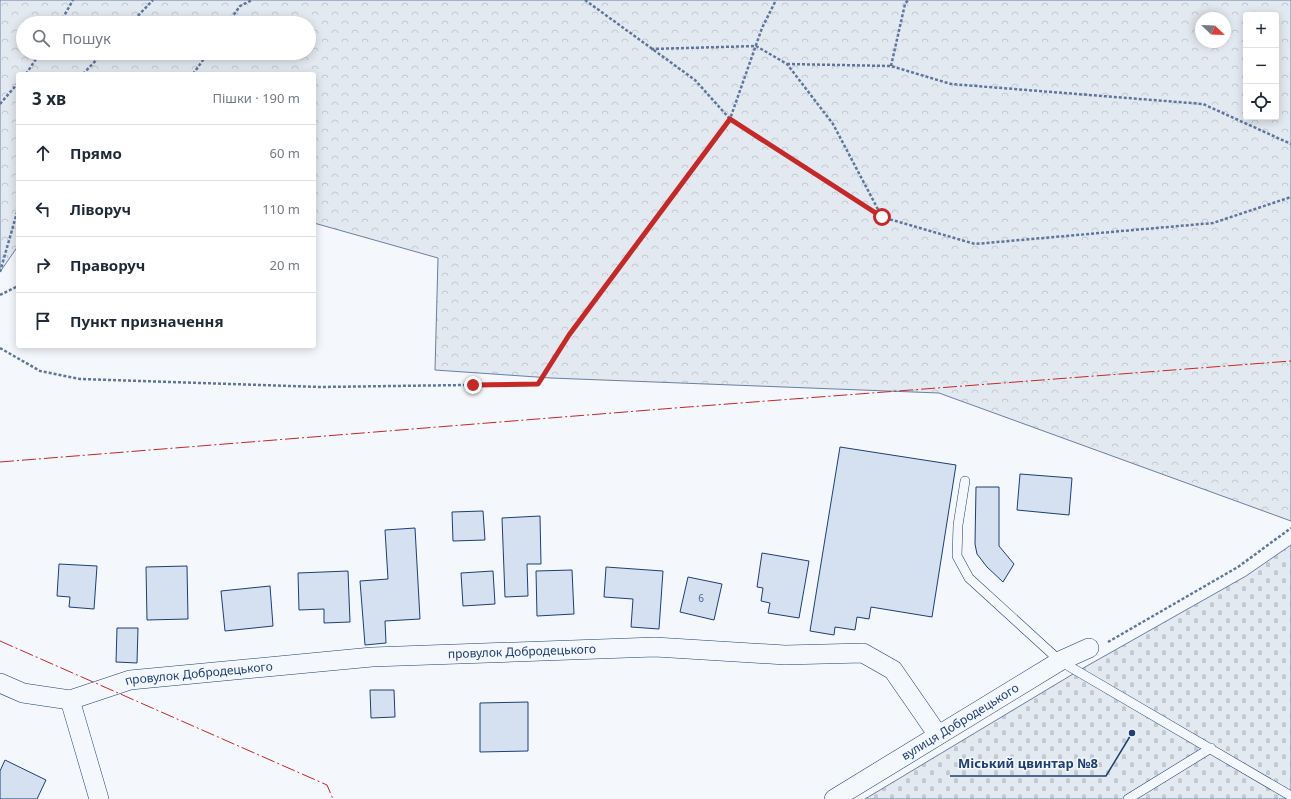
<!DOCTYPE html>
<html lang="uk">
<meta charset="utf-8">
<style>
body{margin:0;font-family:"Noto Sans",sans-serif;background:#f6f6f7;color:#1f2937}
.controls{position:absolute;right:12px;top:12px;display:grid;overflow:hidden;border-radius:4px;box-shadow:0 2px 10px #0003}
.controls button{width:36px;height:36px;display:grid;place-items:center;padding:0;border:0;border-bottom:1px solid #e0e1e3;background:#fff;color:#1f2937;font:20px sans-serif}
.compass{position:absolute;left:1195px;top:12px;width:36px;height:36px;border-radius:50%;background:#fff;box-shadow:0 2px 10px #0003;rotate:113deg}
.stop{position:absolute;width:12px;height:12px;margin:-9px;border:3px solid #c62828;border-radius:50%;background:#fff}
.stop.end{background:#c62828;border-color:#fff;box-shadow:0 1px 4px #0008}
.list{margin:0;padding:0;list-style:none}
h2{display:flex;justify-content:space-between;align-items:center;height:52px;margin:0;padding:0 16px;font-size:17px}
h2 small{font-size:13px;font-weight:400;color:#747a83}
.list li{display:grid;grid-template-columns:26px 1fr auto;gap:12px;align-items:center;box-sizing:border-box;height:56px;padding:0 16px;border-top:1px solid #e0e1e3}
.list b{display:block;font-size:15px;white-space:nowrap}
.list em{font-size:13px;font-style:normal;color:#747a83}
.icon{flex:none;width:22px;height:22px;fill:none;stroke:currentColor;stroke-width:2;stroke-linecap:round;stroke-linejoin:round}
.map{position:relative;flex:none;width:1291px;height:799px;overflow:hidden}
.search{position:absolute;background:#fff;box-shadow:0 2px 10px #0003;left:16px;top:16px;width:300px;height:44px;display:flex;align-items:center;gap:10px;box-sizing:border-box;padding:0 14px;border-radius:22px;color:#747a83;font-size:15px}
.panel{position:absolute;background:#fff;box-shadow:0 2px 10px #0003;left:16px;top:72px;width:300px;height:276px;border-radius:4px}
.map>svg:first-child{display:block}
.forest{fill:url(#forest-crowns);stroke:#687fa3;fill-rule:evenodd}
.cemetery{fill:url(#cemetery-stones);stroke:#687fa3}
.building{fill:#d5e0f0;stroke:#1d3f73}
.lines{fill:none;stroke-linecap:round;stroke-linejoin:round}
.service-casing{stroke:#1d3f73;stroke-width:10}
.minor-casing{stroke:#1d3f73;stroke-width:20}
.path{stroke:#5e769c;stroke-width:2.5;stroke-dasharray:3 2;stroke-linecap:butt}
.service{stroke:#f4f7fb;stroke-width:9}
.minor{stroke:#f4f7fb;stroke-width:19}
.power{stroke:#c62828;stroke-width:1;stroke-dasharray:14 3 2 3;stroke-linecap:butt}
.route{stroke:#c62828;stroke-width:5}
.labels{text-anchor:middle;stroke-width:3;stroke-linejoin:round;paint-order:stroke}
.number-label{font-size:10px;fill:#4b6792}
.street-label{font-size:12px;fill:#1d3f73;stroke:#f4f7fb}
.leader{fill:none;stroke:#1d3f73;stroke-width:1.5}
.callout-dot{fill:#1d3f73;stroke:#f4f7fb;stroke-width:1.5}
.callout-label{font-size:13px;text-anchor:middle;font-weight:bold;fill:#1d3f73;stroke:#f4f7fb;stroke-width:3;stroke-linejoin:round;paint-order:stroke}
</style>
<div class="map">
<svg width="1291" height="799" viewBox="0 0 1291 799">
<defs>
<pattern id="forest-crowns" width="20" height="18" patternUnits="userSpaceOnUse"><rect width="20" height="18" fill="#e3e9f0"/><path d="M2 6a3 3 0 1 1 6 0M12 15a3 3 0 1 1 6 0" fill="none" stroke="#c2c9d1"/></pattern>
<pattern id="cemetery-stones" width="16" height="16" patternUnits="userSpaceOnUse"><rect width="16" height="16" fill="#e3e9f0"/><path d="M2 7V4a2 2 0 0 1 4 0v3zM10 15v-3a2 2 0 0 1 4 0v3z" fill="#c2c9d1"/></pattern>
</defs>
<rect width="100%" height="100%" fill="#f4f7fb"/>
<path class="forest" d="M0 0H1291V521L939 393 551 378 435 370 438 258 314 223V74H18V246L0 272ZM1246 15H1276V117H1246ZM1201 18H1225V42H1201ZM23 23H309V53H23Z"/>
<path class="cemetery" d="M1291 545V799H865L1078 671 1246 576Z"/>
<path class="building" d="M840 447 956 465 932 617 871 607 869 619 857 617 855 630 835 627 834 635 810 631Z
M1020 474 1072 478 1069 515 1017 510Z
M976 487H999V546L1014 564 1003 582 987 567 977 554 975 544Z
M483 511 485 540 453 541 452 512Z
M540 516 541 564H527L528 596 505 597 502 518Z
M415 528 420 619 385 621 386 643 365 645 360 581 388 579 385 530Z
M762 553 809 561 799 618 768 613 770 603 761 601 763 588 757 587Z
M59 564 97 566 94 609 69 607 70 597 57 596Z
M187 566 188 619 147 620 146 567Z
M606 567 663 571 659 629 631 627 633 599 604 597Z
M572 570 574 614 537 616 536 571Z
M348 571 350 622 324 623V609L299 610 298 573Z
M493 571 495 604 463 606 461 573Z
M688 577 722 584 714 620 680 612Z
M270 586 273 626 225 631 221 591Z
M117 628H138L137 663 116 662Z
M370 690H394L395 717 371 718Z
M528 702V751L480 752V703Z
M5 760 46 780 37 799H0V771Z"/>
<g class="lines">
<defs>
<path id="service" d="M965 481 958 525 957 556 969 578 1060 661 1291 796
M1128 799 1211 748"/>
<g id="minor">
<path id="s1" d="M0 683 23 693 70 700 130 680 372 657 655 647 785 655 863 653 893 670 938 735"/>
<path d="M70 700 99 799"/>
<path id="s2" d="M834 799 1060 661 1089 648"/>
</g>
</defs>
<use href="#service" class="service-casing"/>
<use href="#minor" class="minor-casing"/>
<path class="path" d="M585 0 695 80 730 119 880 216
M60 23 73 0
M131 23 153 0
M228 23 240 6 252 0
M651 49 756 46 787 64 833 124 882 217 975 244 1213 223 1291 197
M787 64 891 66 951 84 1203 104 1291 144
M891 66 905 4 908 0
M26 74 40 53
M83 74 103 53
M193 74 208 53
M0 104 18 83
M0 272 18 209
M0 295 18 286
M0 348 40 371 80 379 321 387 538 384 569 335 730 119 762 28 776 0
M1108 642 1238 567 1291 528"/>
<use href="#service" class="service"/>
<use href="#minor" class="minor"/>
<path class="power" d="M0 462 675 408 1291 361
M0 641 327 785 333 799"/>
</g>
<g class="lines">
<path class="route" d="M473 385 538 384 569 335 730 119 882 217"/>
</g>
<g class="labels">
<g class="number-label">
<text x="701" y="602">6</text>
</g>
<g class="street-label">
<text dy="4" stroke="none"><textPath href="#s1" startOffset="529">провулок Добродецького</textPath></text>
<text dy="4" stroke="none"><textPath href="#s1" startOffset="205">провулок Добродецького</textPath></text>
<text dy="4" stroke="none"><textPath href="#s2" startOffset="148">вулиця Добродецького</textPath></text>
</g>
</g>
<path class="leader" d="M1132 733L1106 776H950"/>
<circle class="callout-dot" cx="1132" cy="733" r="4"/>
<g class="callout-label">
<text x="1028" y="768">Міський цвинтар №8</text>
</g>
</svg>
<div class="controls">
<button>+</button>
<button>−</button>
<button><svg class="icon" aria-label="locate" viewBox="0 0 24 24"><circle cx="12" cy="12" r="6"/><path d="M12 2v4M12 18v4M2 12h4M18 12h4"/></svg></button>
</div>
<svg class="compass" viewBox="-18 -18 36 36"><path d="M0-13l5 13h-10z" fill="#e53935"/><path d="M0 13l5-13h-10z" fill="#747a83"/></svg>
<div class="stop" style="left:882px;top:217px"></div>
<div class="stop end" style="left:473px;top:385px"></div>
<div class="search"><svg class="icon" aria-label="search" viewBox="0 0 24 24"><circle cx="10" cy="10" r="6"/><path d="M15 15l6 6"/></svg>Пошук</div>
<section class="panel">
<h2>3 хв<small>Пішки · 190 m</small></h2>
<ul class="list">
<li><svg class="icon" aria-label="ahead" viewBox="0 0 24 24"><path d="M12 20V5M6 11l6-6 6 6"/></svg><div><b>Прямо</b></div><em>60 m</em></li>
<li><svg class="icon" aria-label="left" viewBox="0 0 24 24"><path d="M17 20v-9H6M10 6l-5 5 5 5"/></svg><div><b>Ліворуч</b></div><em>110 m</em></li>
<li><svg class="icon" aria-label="right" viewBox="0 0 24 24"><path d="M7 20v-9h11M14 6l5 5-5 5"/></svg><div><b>Праворуч</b></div><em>20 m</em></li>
<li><svg class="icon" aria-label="arrive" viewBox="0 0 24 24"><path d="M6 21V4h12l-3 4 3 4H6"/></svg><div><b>Пункт призначення</b></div></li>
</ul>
</section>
</div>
